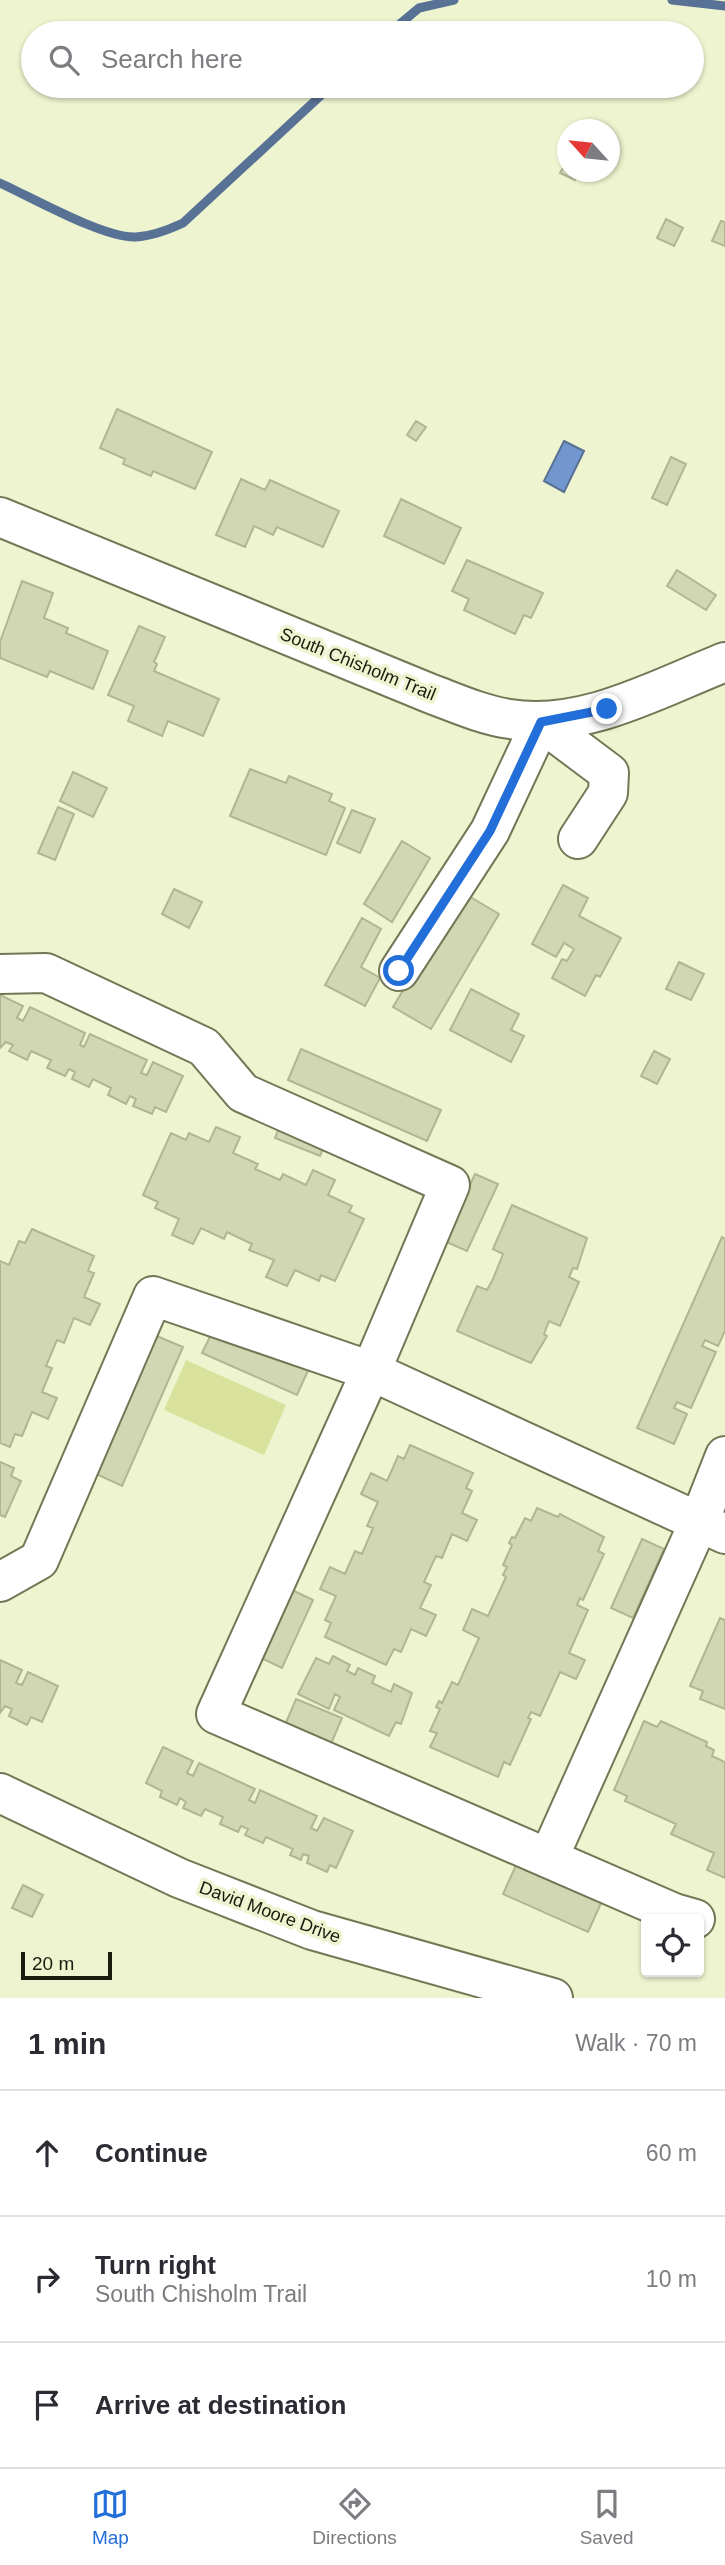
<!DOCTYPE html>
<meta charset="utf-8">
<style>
body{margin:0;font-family:Helvetica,sans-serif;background:#f7f7f7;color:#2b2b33}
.controls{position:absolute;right:21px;bottom:21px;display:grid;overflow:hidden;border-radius:7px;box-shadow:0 2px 5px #0004}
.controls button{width:63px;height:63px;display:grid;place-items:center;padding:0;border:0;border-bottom:2px solid #e1e1e2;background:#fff;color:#2b2b33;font:35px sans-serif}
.compass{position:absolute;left:557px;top:119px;width:63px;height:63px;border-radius:50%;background:#fff;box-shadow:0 2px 5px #0004;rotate:297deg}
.scale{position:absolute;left:21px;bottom:18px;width:91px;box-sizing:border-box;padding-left:7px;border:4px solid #1a1c0f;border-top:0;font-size:19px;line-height:24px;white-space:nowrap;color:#1a1c0f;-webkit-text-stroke:5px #eef4cf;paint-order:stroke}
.stop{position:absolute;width:21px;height:21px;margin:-16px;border:5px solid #236fda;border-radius:50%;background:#fff}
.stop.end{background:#236fda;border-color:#fff;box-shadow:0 2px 7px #0008}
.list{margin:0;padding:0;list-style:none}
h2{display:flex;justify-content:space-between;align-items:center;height:91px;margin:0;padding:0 28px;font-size:30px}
h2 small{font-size:23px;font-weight:400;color:#7c7c81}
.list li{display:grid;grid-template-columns:46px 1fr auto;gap:21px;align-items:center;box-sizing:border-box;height:126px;padding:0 28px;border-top:2px solid #e1e1e2}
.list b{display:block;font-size:26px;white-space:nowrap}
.list p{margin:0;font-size:23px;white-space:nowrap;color:#7c7c81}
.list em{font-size:23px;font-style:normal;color:#7c7c81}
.icon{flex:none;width:38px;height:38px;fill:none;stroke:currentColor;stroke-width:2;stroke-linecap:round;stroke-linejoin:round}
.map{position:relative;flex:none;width:725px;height:1998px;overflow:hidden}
.search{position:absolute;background:#fff;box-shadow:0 2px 5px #0004;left:21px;right:21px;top:21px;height:77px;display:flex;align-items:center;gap:18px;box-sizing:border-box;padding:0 24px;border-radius:38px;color:#7c7c81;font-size:26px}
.sheet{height:469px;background:#fff}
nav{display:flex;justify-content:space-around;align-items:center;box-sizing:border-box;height:98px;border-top:2px solid #e1e1e2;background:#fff;font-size:19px;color:#7c7c81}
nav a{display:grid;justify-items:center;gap:4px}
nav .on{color:#236fda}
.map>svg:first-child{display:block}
.green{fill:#d8e29c}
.water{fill:#7297cf;stroke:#587295;stroke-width:2}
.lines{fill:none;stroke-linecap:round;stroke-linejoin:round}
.stream{stroke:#587295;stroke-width:9}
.building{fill:#d1d7b2;stroke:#b0b692;stroke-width:2}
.minor-casing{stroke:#727755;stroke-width:42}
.minor{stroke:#fff;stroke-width:38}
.route{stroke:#236fda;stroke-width:9}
.labels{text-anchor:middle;stroke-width:7;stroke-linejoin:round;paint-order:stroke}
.street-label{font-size:18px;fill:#1a1c0f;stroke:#eef4cf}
</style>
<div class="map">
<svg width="725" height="1998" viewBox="0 0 725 1998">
<rect width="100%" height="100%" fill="#eef4cf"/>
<path class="green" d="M186 1360 286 1405 264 1455 164 1410Z"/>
<path class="water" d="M564 441 584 451 564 492 544 481Z"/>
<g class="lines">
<path class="stream" d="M672 0 725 6
M389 33 419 8 454 0
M0 183C31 197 105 239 136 237 153 236 168 230 183 223L331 86"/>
</g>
<path class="building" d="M566 162 568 172H579L575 180 560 173Z
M666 219 683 228 674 246 657 238Z
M721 221 725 222V246L712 241Z
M117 409 212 452 195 489 153 471 151 476 123 464 125 459 100 448Z
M416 421 426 427 416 441 407 435Z
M671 457 686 464 667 505 652 498Z
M241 479 265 490 270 480 339 511 323 547 277 527 273 535 254 526 245 547 216 535Z
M401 499 461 528 444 564 384 536Z
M467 560 543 593 531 618 524 615 515 634 464 610 469 599 452 591Z
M677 570 716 595 706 610 667 586Z
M22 581 53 593 44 618 68 628 66 633 108 651 93 689 50 671 47 677 0 658V642Z
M139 626 165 637 154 662 157 664 154 671 219 699 203 736 168 721 162 736 128 721 134 706 108 695Z
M250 769 286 783 289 776 332 794 329 801 345 808 326 855 230 816Z
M73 772 107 788 93 817 60 801Z
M58 807 74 814 55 860 38 853Z
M352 810 375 819 360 853 337 843Z
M402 841 430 858 392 922 364 904Z
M563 885 588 898 579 916 621 938 600 977 596 975 585 996 552 978 562 959 567 961 574 949 564 943 556 957 532 944Z
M174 889 202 902 189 928 162 914Z
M462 892 499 914 431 1029 393 1007Z
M362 918 381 929 361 967 380 978 365 1006 325 985Z
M679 962 704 974 691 1000 666 989Z
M471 989 519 1014 511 1030 524 1036 511 1062 450 1030Z
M0 995 23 1006 17 1018 23 1021 30 1007 85 1033 80 1045 84 1047 90 1034 147 1060 141 1073 147 1075 153 1062 183 1076 166 1112 155 1107 152 1114 133 1106 136 1099 130 1096 126 1104 108 1095 111 1088 93 1079 89 1087 72 1079 75 1072 69 1069 65 1076 47 1068 51 1060 31 1051 27 1060 9 1051 13 1045 6 1042 0 1048Z
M301 1049 441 1110 427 1141 288 1080Z
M654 1051 670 1059 657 1084 641 1076Z
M284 1115 330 1133 320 1156 275 1138Z
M216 1127 240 1137 233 1153 258 1164 255 1169 280 1180 283 1174 306 1185 313 1170 335 1180 328 1195 352 1206 349 1212 364 1219 335 1281 321 1275 319 1281 295 1270 287 1286 266 1277 274 1260 249 1250 252 1244 227 1232 224 1239 201 1228 193 1244 172 1235 179 1219 155 1208 158 1202 143 1195 171 1133 186 1140 189 1133 209 1142Z
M475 1174 498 1184 467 1251 444 1241Z
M512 1205 587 1238 577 1269 573 1268 569 1277 579 1282 560 1326 549 1321 544 1334 547 1336 531 1363 457 1331 477 1286 487 1290 493 1279 503 1254 493 1249Z
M32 1229 94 1256 88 1271 94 1273 84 1297 100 1304 90 1325 74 1318 64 1343 57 1340 46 1366 52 1368 42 1392 57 1398 48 1419 32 1412 22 1436 15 1434 10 1447 0 1443V1261L9 1265 19 1241 25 1243Z
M722 1237 725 1239V1331L718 1346 705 1340 702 1346 716 1352 691 1408 677 1402 674 1408 687 1414 674 1444 637 1428Z
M217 1322 311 1364 297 1395 202 1353Z
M152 1334 183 1347 122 1486 92 1472Z
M410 1445 473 1473 466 1488 472 1491 462 1513 477 1520 467 1541 452 1534 442 1558 436 1556 424 1582 431 1585 420 1608 436 1615 426 1636 411 1629 401 1652 394 1649 386 1665 325 1637 331 1623 325 1620 336 1596 320 1589 330 1567 345 1574 355 1551 362 1554 373 1528 367 1526 378 1502 361 1494 371 1473 387 1481 398 1456 404 1459Z
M0 1462 14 1468 11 1476 21 1481 5 1517 0 1515Z
M537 1508 558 1517 560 1514 604 1537 598 1551 604 1554 583 1600 580 1598 577 1605 588 1610 569 1653 585 1660 576 1679 560 1672 540 1716 531 1712 528 1718 531 1719 510 1765 504 1762 498 1777 430 1747 437 1733 430 1731 440 1709 436 1707 439 1701 442 1703 452 1682 458 1685 479 1638 463 1630 472 1609 488 1616 506 1577 503 1575 507 1567 503 1565 512 1545 509 1543 512 1537 515 1538 525 1518 531 1521Z
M642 1539 664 1549 633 1618 611 1608Z
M290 1589 313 1600 282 1668 259 1657Z
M720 1618 725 1620V1709L700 1699 703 1691 690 1686Z
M333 1656 350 1665 347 1671 355 1675 358 1668 375 1676 372 1683 391 1692 394 1684 412 1693 401 1724 396 1722 389 1736 334 1710 340 1697 335 1694 329 1709 298 1694 316 1658 329 1664Z
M0 1660 22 1670 16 1683 22 1685 28 1672 58 1686 42 1722 31 1717 27 1725 9 1716 12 1709 5 1706 0 1713Z
M296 1699 342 1718 331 1744 285 1725Z
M644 1721 657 1727 661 1721 707 1742 706 1746 714 1750 712 1756 725 1762V1878L707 1870 714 1853 671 1834 676 1824 625 1801 627 1796 614 1790Z
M163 1747 193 1761 187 1773 193 1776 199 1763 255 1789 249 1800 255 1803 260 1790 317 1816 311 1828 317 1831 324 1818 353 1831 336 1868 330 1865 327 1872 307 1863 309 1856 303 1854 301 1860 290 1855 293 1849 266 1837 263 1843 245 1835 248 1829 241 1826 238 1832 220 1824 223 1817 205 1809 201 1816 183 1808 186 1802 180 1798 177 1805 160 1797 162 1791 146 1783Z
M517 1863 602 1901 588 1932 503 1894Z
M23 1885 43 1895 32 1917 12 1908Z"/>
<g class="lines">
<defs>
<path id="minor" d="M0 517 429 693C456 703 482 715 510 719 583 731 659 688 725 662
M399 971 490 831 541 722 609 773 608 793 578 839
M0 974 46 973 204 1047 243 1093 450 1185 371 1371 153 1296 39 1560 0 1582
M0 1793 179 1878 312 1930 553 1998
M549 1857 699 1522 725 1534
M695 1919 674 1913 216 1714 371 1371 699 1522 725 1456"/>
</defs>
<use href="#minor" class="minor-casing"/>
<use href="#minor" class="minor"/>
</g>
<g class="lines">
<path class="route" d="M399 971 490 831 541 722 607 709"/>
</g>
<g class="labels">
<g class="street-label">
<text transform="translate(358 664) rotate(22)" y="6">South Chisholm Trail</text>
<text transform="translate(270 1912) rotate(20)" y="6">David Moore Drive</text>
</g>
</g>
</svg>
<div class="controls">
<button><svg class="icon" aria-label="locate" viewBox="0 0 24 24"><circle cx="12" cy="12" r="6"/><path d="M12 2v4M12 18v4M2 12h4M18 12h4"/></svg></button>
</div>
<svg class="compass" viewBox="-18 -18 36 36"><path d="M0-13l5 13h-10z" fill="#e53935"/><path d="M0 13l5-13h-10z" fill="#7c7c81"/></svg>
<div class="scale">20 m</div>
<div class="stop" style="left:399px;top:971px"></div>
<div class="stop end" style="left:607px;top:709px"></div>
<div class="search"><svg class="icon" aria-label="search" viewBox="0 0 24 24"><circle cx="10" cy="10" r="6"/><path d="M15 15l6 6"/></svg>Search here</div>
</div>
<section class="sheet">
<h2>1 min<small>Walk · 70 m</small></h2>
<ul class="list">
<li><svg class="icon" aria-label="ahead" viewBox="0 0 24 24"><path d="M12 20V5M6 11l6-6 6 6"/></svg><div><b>Continue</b></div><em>60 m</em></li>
<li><svg class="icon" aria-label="right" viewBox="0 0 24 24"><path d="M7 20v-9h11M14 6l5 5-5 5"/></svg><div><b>Turn right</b><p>South Chisholm Trail</p></div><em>10 m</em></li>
<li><svg class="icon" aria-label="arrive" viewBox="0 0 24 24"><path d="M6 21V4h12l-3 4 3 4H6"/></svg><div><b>Arrive at destination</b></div></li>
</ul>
</section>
<nav>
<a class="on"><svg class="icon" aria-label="map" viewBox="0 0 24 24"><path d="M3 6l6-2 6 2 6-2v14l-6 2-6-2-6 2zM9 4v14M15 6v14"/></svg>Map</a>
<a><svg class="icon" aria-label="directions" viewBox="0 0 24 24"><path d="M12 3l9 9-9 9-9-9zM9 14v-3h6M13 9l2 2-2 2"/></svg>Directions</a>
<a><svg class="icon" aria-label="saved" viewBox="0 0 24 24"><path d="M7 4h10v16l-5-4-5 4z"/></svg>Saved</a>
</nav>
